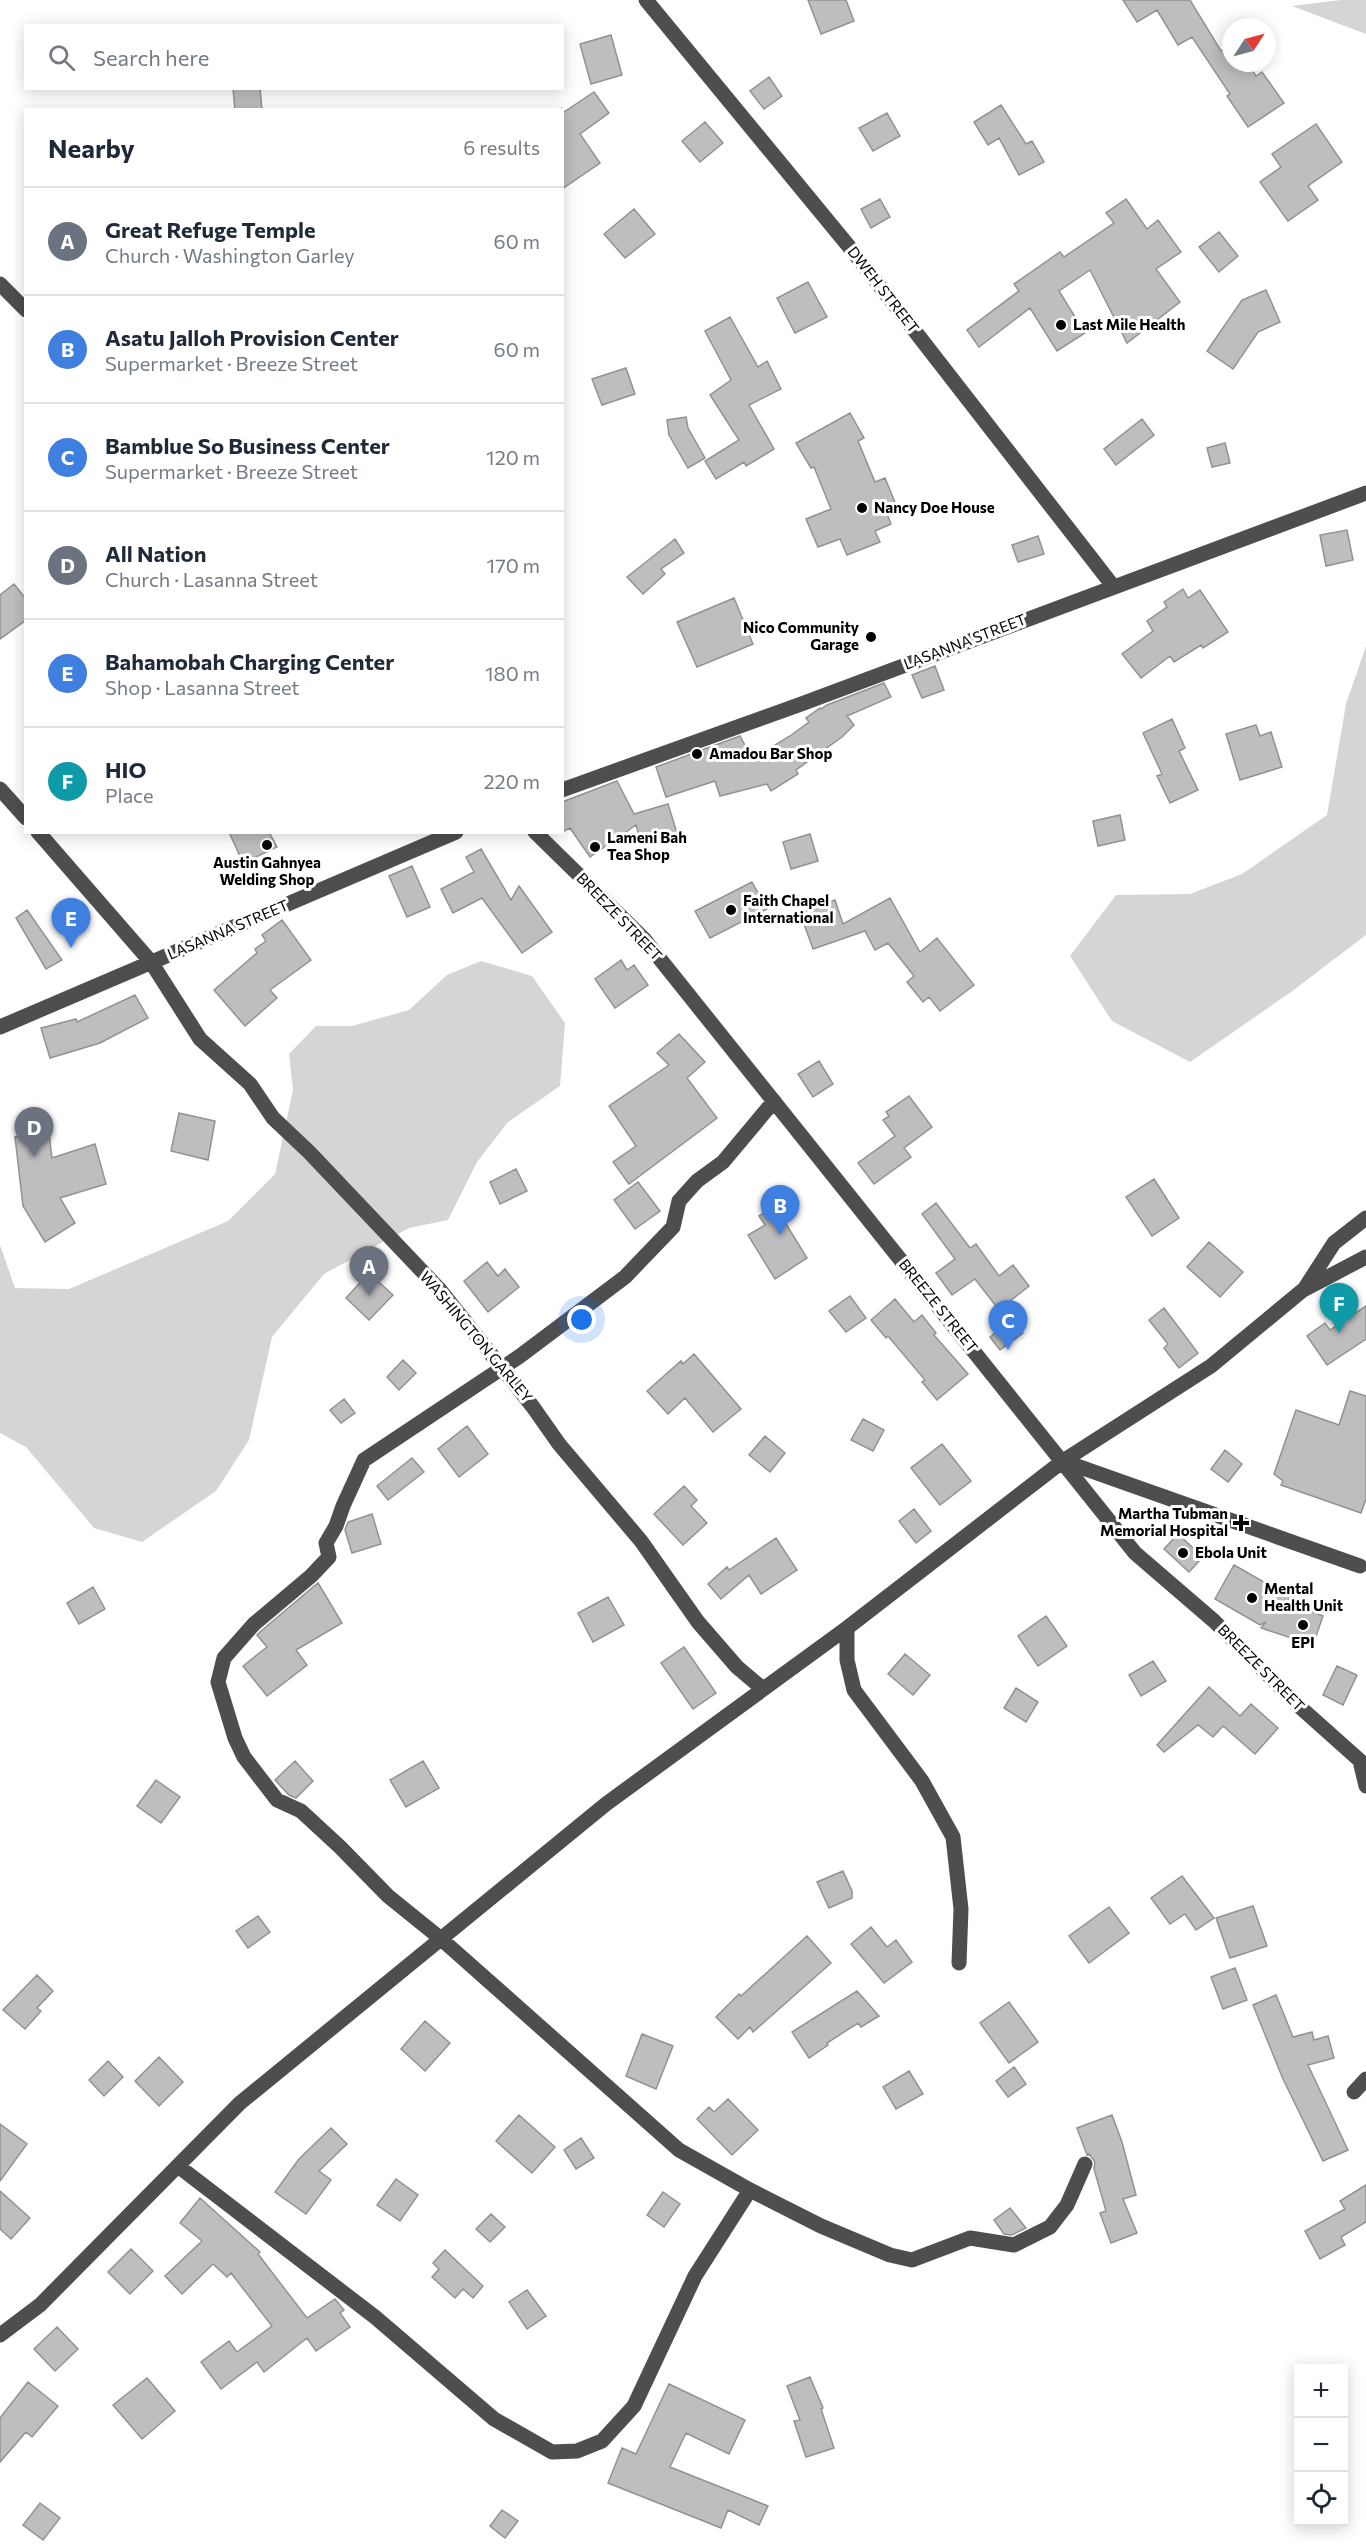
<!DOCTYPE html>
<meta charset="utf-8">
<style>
body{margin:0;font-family:Commissioner,sans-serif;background:#f6f6f7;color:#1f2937}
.controls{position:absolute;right:18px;bottom:18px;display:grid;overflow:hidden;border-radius:0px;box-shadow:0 3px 15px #0003}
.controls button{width:54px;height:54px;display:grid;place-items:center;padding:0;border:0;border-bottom:2px solid #e0e1e3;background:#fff;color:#1f2937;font:30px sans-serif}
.compass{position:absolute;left:1222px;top:18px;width:54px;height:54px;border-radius:50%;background:#fff;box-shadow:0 3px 15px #0003;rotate:54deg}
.you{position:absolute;left:582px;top:1320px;width:21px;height:21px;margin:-15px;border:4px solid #fff;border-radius:50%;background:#1a73e8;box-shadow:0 0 0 9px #1a73e833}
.badge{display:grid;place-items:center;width:39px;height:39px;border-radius:50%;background:#2563eb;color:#fff;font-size:20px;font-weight:700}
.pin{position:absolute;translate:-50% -50px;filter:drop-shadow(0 2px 3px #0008)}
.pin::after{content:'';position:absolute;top:32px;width:21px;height:18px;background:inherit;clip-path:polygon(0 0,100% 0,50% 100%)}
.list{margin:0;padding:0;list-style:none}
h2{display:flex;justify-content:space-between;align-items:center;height:78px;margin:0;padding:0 24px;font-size:26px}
h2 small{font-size:20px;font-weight:400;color:#747a83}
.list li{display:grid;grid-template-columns:39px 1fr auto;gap:18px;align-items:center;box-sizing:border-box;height:108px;padding:0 24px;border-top:2px solid #e0e1e3}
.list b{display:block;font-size:22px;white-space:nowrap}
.list p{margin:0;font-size:20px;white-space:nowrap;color:#747a83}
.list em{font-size:20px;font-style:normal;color:#747a83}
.icon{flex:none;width:33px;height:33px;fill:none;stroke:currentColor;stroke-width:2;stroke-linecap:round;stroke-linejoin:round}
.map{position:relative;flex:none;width:1366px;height:2544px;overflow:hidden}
.search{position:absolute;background:#fff;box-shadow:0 3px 15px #0003;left:24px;top:24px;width:540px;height:66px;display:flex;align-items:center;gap:15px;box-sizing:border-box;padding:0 21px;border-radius:0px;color:#747a83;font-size:22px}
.panel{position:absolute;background:#fff;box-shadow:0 3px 15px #0003;left:24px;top:108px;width:540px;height:726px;border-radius:0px}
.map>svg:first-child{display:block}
.green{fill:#d5d5d5}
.building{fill:#bebebe;stroke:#929292;stroke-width:1.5}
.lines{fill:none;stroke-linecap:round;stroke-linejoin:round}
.minor{stroke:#4e4e4e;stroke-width:15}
.poi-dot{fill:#000;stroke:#fff;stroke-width:2}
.labels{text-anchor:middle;stroke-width:6;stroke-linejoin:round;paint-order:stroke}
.street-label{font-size:15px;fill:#000;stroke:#fff}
.poi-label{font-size:15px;font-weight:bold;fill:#000;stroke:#fff;text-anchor:start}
</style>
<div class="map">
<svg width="1366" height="2544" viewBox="0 0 1366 2544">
<rect width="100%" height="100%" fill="#fff"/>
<path class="green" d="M1341 0H1366V34L1292 6Z
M1366 646V935L1291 992 1190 1062 1112 1021 1070 956 1116 895 1190 894 1242 874 1327 815 1346 704Z
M481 961 532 976 565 1023 560 1086 508 1122 477 1162 448 1220 409 1228 324 1274 272 1337 249 1440 216 1491 142 1542 94 1528 26 1447 0 1433V1245L15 1288 69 1289 228 1221 275 1174 293 1090 289 1054 316 1026H352L409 1010 447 975Z"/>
<path class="building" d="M808 0H846L854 21 821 34Z
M1123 0H1190L1221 51 1231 44V63H1248L1256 76 1262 72 1284 103 1248 127 1227 96 1230 94 1192 37 1178 45 1157 10 1137 22Z
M611 35 622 75 591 84 580 44Z
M769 77 782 96 764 109 750 91Z
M233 88H260L262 110H235Z
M594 92 609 113 580 134 600 163 562 189V109L564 112Z
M1001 105 1026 144 1032 141 1044 162 1019 175 999 138 988 145 974 122Z
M887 113 900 136 873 151 859 128Z
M705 122 723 143 700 162 682 141Z
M1316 124 1342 162 1308 186 1318 200 1288 221 1260 182 1281 167 1272 154Z
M880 199 890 217 871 228 861 209Z
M1126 199 1147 229 1158 220 1181 252 1156 269 1180 302 1127 343 1090 270 1059 291 1085 333 1057 351 1030 308 979 347 967 330 1019 291 1014 284 1060 252 1064 257 1114 223 1106 213Z
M634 209 655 234 625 258 604 234Z
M1219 232 1238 256 1219 272 1199 247Z
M808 282 827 317 795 333 777 298Z
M1266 290 1280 322 1258 332 1233 369 1207 351 1242 300Z
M730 317 758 367 767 361 781 389 749 405 774 449 746 466 744 462 716 479 705 461 739 440 710 395 731 380 705 331Z
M626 368 635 394 602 405 592 379Z
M850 413 864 438 858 441 875 482 885 478 897 507 886 511 891 524 875 531 880 542 847 555 840 539 818 547 806 519 831 509 814 467 811 468 796 443Z
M686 417 688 428 705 458 688 468 669 435 667 420Z
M1142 419 1154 435 1116 465 1104 449Z
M1225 443 1230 463 1212 467 1207 448Z
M1347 530 1353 560 1326 566 1320 535Z
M1038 536 1044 554 1018 562 1012 545Z
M675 539 684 553 661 569 665 574 643 594 627 577Z
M14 584 26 599V620L0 639V595Z
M1183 589 1188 598 1200 590 1228 632 1203 648 1201 645 1174 662 1170 656 1141 678 1122 654 1153 631 1147 621 1167 607 1164 602Z
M734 598 753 644 697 667 677 622Z
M935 666 944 690 922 698 912 675Z
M884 683 891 697 847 716 854 725 842 737 796 770 798 774 771 791 767 784 720 796 715 781 666 797 656 767 740 736 752 759 790 736 809 722 806 718 820 708 821 709 827 705Z
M1172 719 1185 748 1179 751 1198 790 1170 803 1157 776 1162 774 1143 733Z
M1256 725 1260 736 1271 732 1282 767 1240 780 1226 734Z
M617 781 634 814 668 804 677 833 641 843 636 825 590 857 570 828 562 832V802Z
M1120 815 1125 840 1098 846 1093 821Z
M229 832H269L277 847 243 863Z
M810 834 818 861 791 869 783 842Z
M481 849 511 900 519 886 552 932 522 953 482 898 453 913 441 889 474 872 466 857Z
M412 866 430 907 407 917 389 876Z
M752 882 767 909 710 938 695 911Z
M890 898 920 952 937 938 974 985 940 1011 929 997 923 1002 907 982 914 976 888 943 875 950 865 931 813 949 800 913 835 900 843 924Z
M27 910 62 960 46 969 16 918Z
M282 920 311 960 270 990 277 998 245 1026 214 990 257 953 255 949 266 941 262 935Z
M621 960 627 970 634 965 648 985 615 1008 595 979Z
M135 995 148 1018 100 1043 50 1058 41 1028 76 1019 77 1022Z
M679 1034 705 1062 687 1078 717 1118 629 1184 613 1162 636 1146 609 1106 669 1065 657 1053Z
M819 1061 833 1084 813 1097 798 1074Z
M909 1096 932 1127 904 1148 911 1157 874 1184 858 1163 895 1136 883 1120 889 1116 886 1112Z
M179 1113 215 1121 208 1160 171 1151Z
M49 1133 52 1158 95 1144 106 1184 60 1198 75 1223 45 1242 23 1206 15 1137Z
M516 1169 527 1191 500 1204 490 1182Z
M1154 1179 1179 1218 1152 1236 1126 1197Z
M638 1182 660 1211 635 1229 614 1200Z
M936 1203 970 1248 976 1244 999 1276 1013 1265 1029 1286 999 1310 975 1279 952 1295 936 1273 955 1259 922 1214Z
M775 1206 807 1258 775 1279 748 1235 765 1225 759 1216Z
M1209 1242 1243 1272 1220 1297 1187 1267Z
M487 1262 498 1276 505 1269 519 1287 488 1312 464 1281Z
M369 1273 393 1295 369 1320 346 1298Z
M850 1296 866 1318 846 1332 829 1311Z
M895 1299 914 1322 922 1315 936 1333 934 1335 968 1374 937 1400 922 1382 925 1380 888 1336 886 1338 871 1320Z
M1366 1306V1339L1327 1365 1307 1336 1325 1323 1330 1330Z
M1164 1308 1198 1353 1179 1368 1164 1348 1168 1344 1149 1320Z
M1011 1319 1023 1333 1000 1350 990 1337Z
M694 1354 741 1409 713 1432 685 1398 668 1414 647 1391 681 1361 683 1364Z
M403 1360 416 1373 399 1390 387 1377Z
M1350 1391 1366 1396V1499L1361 1513 1281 1485 1283 1481 1274 1474 1296 1410 1339 1425Z
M344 1399 355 1413 341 1423 330 1410Z
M863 1419 884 1430 873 1451 851 1440Z
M467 1426 488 1454 459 1477 438 1449Z
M765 1436 785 1453 770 1472 749 1455Z
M942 1444 971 1481 940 1505 911 1468Z
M1225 1450 1242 1464 1228 1482 1211 1469Z
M412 1458 424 1472 388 1500 377 1486Z
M684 1486 697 1500 691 1506 707 1523 683 1545 654 1514Z
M914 1509 931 1531 916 1543 899 1521Z
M372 1514 381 1544 352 1553 345 1530 348 1522Z
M1178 1534 1203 1557 1189 1572 1164 1549Z
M776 1538 797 1570 761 1594 749 1575 721 1599 708 1584 727 1567 729 1570Z
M1234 1565 1290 1597 1287 1603 1323 1616 1313 1645 1261 1628 1266 1622 1260 1625 1215 1599Z
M318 1583 342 1623 296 1650 307 1665 267 1696 243 1666 267 1647 257 1635 261 1631Z
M93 1587 105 1609 79 1624 67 1603Z
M608 1597 624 1625 593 1642 578 1613Z
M1046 1616 1067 1646 1038 1666 1018 1636Z
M684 1647 716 1693 693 1709 661 1663Z
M905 1654 930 1675 913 1695 888 1674Z
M1153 1661 1166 1681 1141 1696 1129 1675Z
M1337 1666 1357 1675 1343 1705 1323 1695Z
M1209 1687 1240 1716 1251 1704 1278 1728 1255 1754 1223 1726 1213 1737 1198 1725 1164 1752 1157 1745Z
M1016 1688 1038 1702 1026 1722 1004 1708Z
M295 1761 313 1781 296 1798 289 1795 275 1780Z
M423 1761 439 1788 406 1807 390 1780Z
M156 1780 180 1797 161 1823 137 1806Z
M843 1871 852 1891V1898L829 1908 817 1882Z
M1182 1876 1214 1918 1196 1930 1185 1914 1170 1924 1151 1898Z
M1253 1906 1267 1946 1230 1958 1216 1918Z
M1109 1907 1129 1933 1089 1963 1069 1936Z
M258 1916 270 1932 248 1948 236 1931Z
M871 1927 887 1947 896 1940 912 1962 884 1983 851 1944Z
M807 1936 831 1963 753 2032 750 2027 738 2039 716 2017 739 1994 741 1996Z
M1235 1968 1247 2000 1223 2009 1211 1977Z
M37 1975 53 1991 37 2008 41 2011 25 2029 3 2010Z
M857 1991 879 2016 861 2027 858 2023 827 2043 828 2045 809 2058 792 2032Z
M1276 1995 1293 2037 1312 2032 1314 2040 1328 2036 1334 2058 1308 2065 1348 2150 1323 2161 1283 2079 1253 2005Z
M1009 2002 1038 2042 1009 2063 980 2023Z
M425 2021 450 2043 425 2071 401 2049Z
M642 2034 673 2046 656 2089 626 2076Z
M159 2057 183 2082 159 2106 135 2081Z
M108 2061 123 2077 104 2096 89 2080Z
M1014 2067 1026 2084 1008 2097 996 2081Z
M909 2071 923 2094 896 2109 883 2087Z
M728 2099 758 2130 732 2155 697 2119 709 2107 714 2112Z
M519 2115 555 2147 532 2173 496 2141Z
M1112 2115 1122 2142 1136 2195 1123 2199 1137 2233 1111 2243 1100 2213 1106 2211 1094 2169 1095 2162 1089 2154 1087 2155 1077 2128Z
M0 2124 27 2144 0 2181Z
M331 2128 347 2144 319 2171 331 2180 306 2214 275 2192 299 2159Z
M581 2138 594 2158 576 2169 564 2150Z
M396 2179 418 2195 400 2221 377 2205Z
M1366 2185V2222L1341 2237 1345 2245 1320 2259 1305 2231 1345 2209 1340 2201Z
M0 2191 30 2218 11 2239 0 2229Z
M663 2192 680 2204 664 2227 647 2215Z
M200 2198 260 2252 258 2254 307 2318 335 2299 344 2310 340 2313 350 2327 316 2351 307 2338 264 2372 257 2362 221 2389 201 2362 229 2341 237 2352 272 2326 231 2273 227 2277 213 2264 182 2294 165 2276 202 2241 180 2223Z
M1010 2208 1026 2228 1012 2235 1004 2234 994 2220Z
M491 2214 505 2227 490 2242 476 2229Z
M131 2249 153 2271 130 2294 108 2272Z
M445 2250 483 2286 473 2298 463 2289 455 2298 432 2277 439 2269 433 2263Z
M527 2290 546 2316 527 2329 509 2302Z
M57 2327 78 2349 55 2371 34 2349Z
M810 2377 823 2408 821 2409 834 2448 806 2457 794 2421 800 2420 787 2386Z
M147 2378 175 2411 142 2439 113 2405Z
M28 2382 58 2406 32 2437 26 2432 0 2462V2418Z
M669 2384 745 2420 729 2454 686 2433 670 2467 768 2506 759 2525 728 2510 721 2528 608 2483 622 2448 636 2454Z
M40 2503 60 2518 43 2540 23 2525Z
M502 2510 518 2521 505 2538 490 2526Z"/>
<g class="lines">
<path class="minor" d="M646 0 851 249 1113 586
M0 284 26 310
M0 789 26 818
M562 790 804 703 1366 493
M38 832 151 962 200 1039 250 1084 273 1118 309 1152 440 1290 533 1407 559 1444 641 1541 698 1622 737 1667 763 1689
M535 832 644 939 1135 1553 1214 1621 1301 1708 1366 1766
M0 1027 456 832
M1305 1288 1334 1243 1366 1218
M1063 1461 1360 1566
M847 1628V1660L854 1690 922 1781 953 1837 961 1909 959 1963
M1360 1761 1366 1786
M1354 2092 1366 2079
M178 2166 375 2317 494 2419 552 2452 577 2451 602 2441 634 2406 695 2276 750 2190 679 2150 440 1938 388 1896 340 1847 301 1811 277 1800 244 1757 235 1738 218 1682 224 1658 254 1624 311 1576 329 1557 326 1543 336 1526 343 1506 364 1460 520 1356 625 1277 673 1227 679 1201 697 1181 723 1162 774 1101
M750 2190 821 2226 890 2255 912 2260 970 2238 1014 2245 1050 2227 1067 2205 1085 2164
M0 2335 40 2305 240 2103 606 1804 847 1628 1063 1461 1211 1366 1303 1290 1366 1257"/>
</g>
<g class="poi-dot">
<circle cx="1061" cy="325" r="6"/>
<circle cx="862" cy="508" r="6"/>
<circle cx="871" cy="637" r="6"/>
<circle cx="697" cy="754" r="6"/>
<circle cx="267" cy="845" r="6"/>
<circle cx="595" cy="847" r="6"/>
<circle cx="731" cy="910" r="6"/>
<path d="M1238 1514h6v6h6v6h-6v6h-6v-6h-6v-6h6z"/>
<circle cx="1183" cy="1553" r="6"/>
<circle cx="1252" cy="1598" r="6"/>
<circle cx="1303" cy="1625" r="6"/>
</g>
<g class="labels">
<g class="street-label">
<text transform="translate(883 290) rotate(52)" y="5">DWEH STREET</text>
<text transform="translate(965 642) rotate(-21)" y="5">LASANNA STREET</text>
<text transform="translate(619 917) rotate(46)" y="5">BREEZE STREET</text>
<text transform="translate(228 930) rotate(-23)" y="5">LASANNA STREET</text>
<text transform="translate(938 1306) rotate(51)" y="5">BREEZE STREET</text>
<text transform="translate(476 1337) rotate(50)" y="5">WASHINGTON GARLEY</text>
<text transform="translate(1261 1668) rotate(45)" y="5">BREEZE STREET</text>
</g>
<g class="poi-label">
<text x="1073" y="330">Last Mile Health</text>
<text x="874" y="513">Nancy Doe House</text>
<text x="859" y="633" text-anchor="end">Nico Community<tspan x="859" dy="17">Garage</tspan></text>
<text x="709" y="759">Amadou Bar Shop</text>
<text x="607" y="843">Lameni Bah<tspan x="607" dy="17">Tea Shop</tspan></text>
<text x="267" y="868" text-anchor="middle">Austin Gahnyea<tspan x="267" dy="17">Welding Shop</tspan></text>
<text x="743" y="906">Faith Chapel<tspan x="743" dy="17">International</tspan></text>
<text x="1228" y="1519" text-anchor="end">Martha Tubman<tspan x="1228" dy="17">Memorial Hospital</tspan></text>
<text x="1195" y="1558">Ebola Unit</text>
<text x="1264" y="1594">Mental<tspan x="1264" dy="17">Health Unit</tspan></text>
<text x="1303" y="1648" text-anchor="middle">EPI</text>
</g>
</g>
</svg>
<div class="controls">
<button>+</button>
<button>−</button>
<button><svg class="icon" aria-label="locate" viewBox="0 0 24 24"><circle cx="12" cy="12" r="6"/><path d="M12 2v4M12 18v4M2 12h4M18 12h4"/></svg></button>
</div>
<svg class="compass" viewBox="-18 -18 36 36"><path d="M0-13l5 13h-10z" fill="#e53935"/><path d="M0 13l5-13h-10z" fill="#747a83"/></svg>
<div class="you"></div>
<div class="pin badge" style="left:369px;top:1296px;background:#6b7280">A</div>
<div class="pin badge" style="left:780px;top:1235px;background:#3f7fe0">B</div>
<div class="pin badge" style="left:1008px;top:1350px;background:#3f7fe0">C</div>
<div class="pin badge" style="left:34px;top:1157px;background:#6b7280">D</div>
<div class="pin badge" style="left:71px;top:948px;background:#3f7fe0">E</div>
<div class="pin badge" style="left:1339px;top:1333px;background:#0f9aa8">F</div>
<div class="search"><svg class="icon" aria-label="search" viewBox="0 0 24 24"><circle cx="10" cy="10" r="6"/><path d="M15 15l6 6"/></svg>Search here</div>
<section class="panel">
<h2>Nearby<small>6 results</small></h2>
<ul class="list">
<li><span class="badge" style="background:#6b7280">A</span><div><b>Great Refuge Temple</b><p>Church · Washington Garley</p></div><em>60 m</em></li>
<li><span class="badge" style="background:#3f7fe0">B</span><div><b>Asatu Jalloh Provision Center</b><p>Supermarket · Breeze Street</p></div><em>60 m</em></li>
<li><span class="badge" style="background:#3f7fe0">C</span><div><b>Bamblue So Business Center</b><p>Supermarket · Breeze Street</p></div><em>120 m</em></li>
<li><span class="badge" style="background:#6b7280">D</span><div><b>All Nation</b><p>Church · Lasanna Street</p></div><em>170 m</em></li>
<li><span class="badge" style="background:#3f7fe0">E</span><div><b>Bahamobah Charging Center</b><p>Shop · Lasanna Street</p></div><em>180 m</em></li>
<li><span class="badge" style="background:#0f9aa8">F</span><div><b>HIO</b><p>Place</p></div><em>220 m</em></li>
</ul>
</section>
</div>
